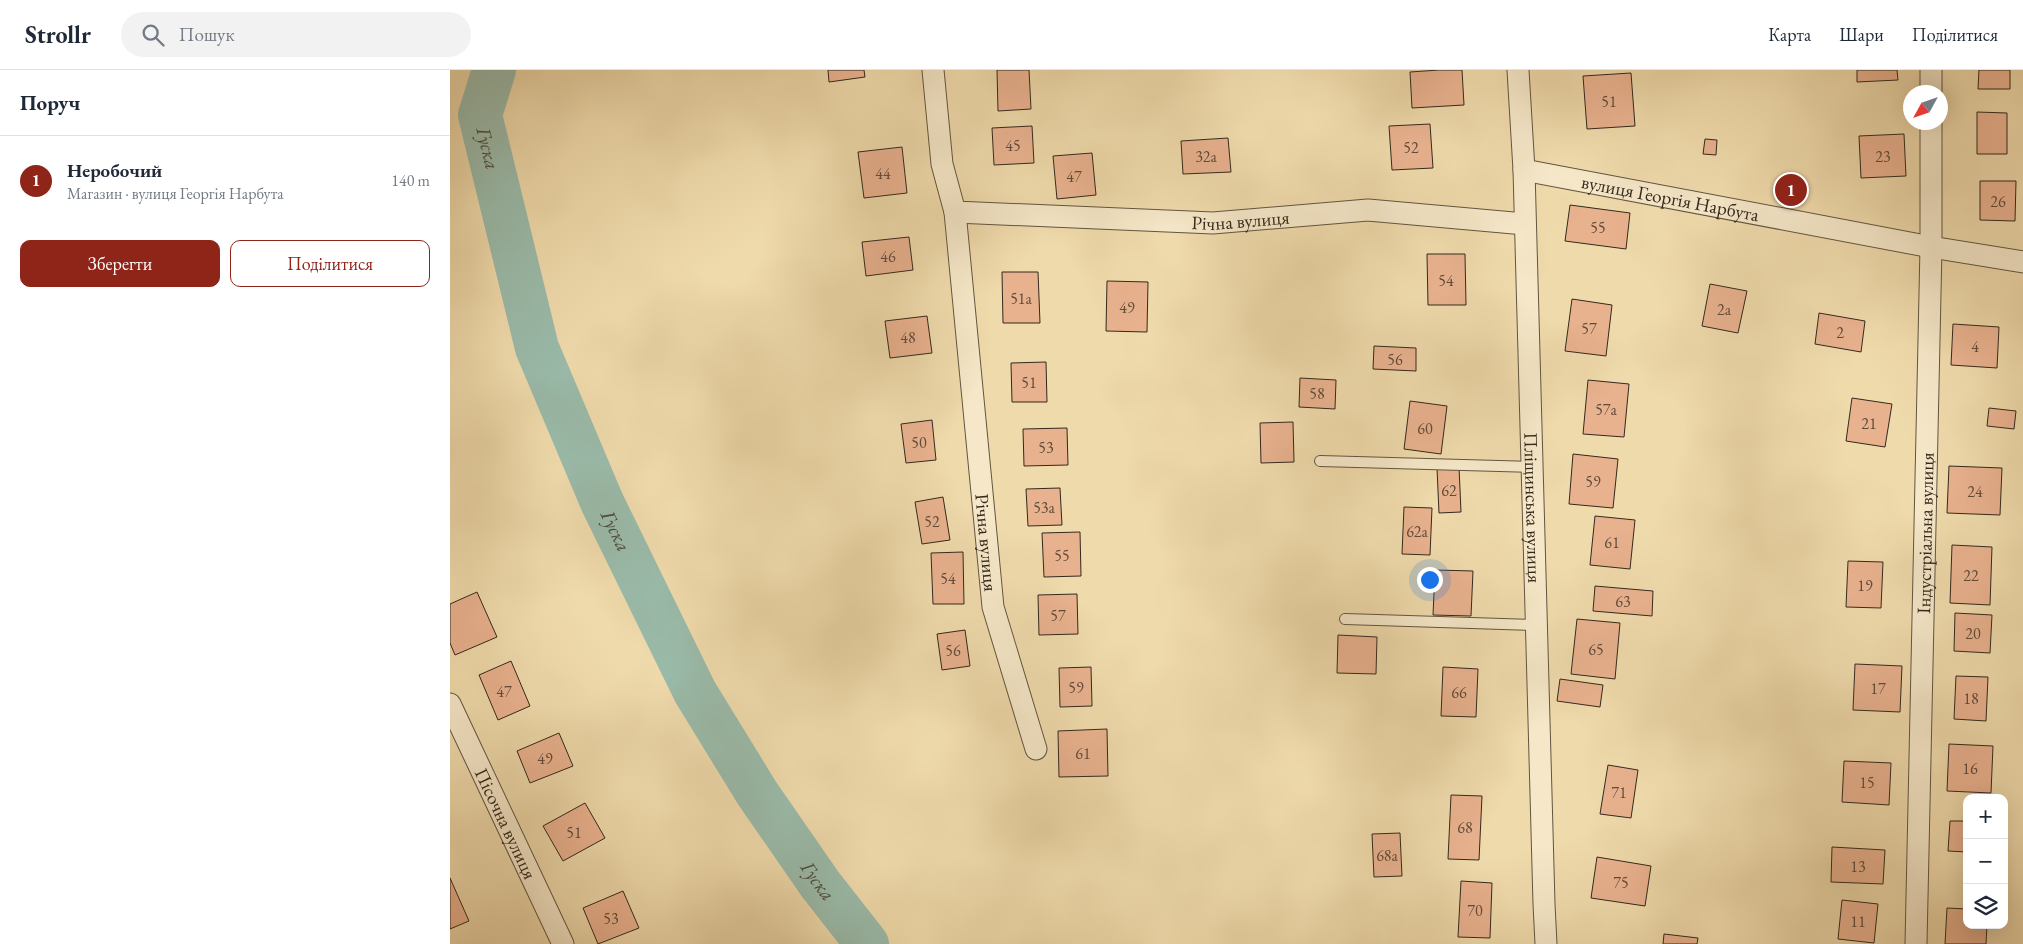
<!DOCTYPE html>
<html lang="uk">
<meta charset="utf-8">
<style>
body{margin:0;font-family:"EB Garamond",serif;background:#f2f2f3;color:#1f2937}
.controls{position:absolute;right:15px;bottom:15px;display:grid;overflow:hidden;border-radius:10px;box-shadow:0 5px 20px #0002}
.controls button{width:45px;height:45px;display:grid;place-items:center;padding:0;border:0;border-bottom:1px solid #e0e1e3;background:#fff;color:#1f2937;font:25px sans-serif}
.compass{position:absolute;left:1453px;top:15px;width:45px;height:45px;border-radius:50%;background:#fff;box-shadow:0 5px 20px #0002;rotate:230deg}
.you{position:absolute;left:979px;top:509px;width:18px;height:18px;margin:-12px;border:4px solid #fff;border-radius:50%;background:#1a73e8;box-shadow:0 0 0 8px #1a73e833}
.badge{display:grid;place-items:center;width:32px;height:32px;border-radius:50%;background:#8f2418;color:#fff;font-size:16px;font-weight:700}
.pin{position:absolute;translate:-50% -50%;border:2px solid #fff;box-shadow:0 1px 5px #0006}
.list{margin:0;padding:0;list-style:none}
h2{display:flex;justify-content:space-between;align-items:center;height:65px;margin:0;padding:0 20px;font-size:21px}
h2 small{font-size:16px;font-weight:400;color:#747a83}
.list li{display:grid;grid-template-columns:32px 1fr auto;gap:15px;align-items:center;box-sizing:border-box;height:90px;padding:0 20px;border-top:1px solid #e0e1e3}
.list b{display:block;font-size:19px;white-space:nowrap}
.list p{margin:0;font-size:16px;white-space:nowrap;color:#747a83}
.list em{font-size:16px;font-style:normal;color:#747a83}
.actions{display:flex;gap:10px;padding:15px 20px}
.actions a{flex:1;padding:11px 0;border:1px solid #8f2418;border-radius:10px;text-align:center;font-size:18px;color:#8f2418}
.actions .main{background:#8f2418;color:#fff}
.icon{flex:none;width:28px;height:28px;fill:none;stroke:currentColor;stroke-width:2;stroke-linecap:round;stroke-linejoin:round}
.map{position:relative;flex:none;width:1573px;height:874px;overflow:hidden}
header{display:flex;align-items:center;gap:30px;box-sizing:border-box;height:70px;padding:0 25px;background:#fff;border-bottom:1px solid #e0e1e3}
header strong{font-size:24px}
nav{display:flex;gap:28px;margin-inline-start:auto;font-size:18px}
.search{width:350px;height:45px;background:#f2f2f3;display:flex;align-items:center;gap:12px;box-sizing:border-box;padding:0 18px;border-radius:28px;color:#747a83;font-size:19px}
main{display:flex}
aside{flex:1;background:#fff}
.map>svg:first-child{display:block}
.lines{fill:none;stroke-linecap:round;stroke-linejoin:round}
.river{stroke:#9abbaa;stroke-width:44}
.building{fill:#e9b28f;stroke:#33291d}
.service-casing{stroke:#625540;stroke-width:12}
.minor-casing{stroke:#625540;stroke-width:23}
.service{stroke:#f5e7c8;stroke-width:10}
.minor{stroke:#f5e7c8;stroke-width:21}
.labels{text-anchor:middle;stroke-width:4;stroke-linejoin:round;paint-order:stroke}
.number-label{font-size:16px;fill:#604b3a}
.street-label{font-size:19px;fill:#33291d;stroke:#f5e7c8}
.water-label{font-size:20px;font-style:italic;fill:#4d4e40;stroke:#f5e7c8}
</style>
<header>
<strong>Strollr</strong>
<div class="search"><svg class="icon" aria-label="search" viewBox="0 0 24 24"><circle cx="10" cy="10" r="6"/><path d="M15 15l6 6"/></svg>Пошук</div>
<nav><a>Карта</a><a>Шари</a><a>Поділитися</a></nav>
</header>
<main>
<aside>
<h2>Поруч<small></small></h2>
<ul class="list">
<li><span class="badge">1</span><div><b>Неробочий</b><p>Магазин · вулиця Георгія Нарбута</p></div><em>140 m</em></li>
</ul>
<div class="actions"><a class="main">Зберегти</a><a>Поділитися</a></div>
</aside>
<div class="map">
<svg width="1573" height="874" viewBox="0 0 1573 874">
<rect width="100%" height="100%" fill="#efdaab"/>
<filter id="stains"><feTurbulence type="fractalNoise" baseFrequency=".004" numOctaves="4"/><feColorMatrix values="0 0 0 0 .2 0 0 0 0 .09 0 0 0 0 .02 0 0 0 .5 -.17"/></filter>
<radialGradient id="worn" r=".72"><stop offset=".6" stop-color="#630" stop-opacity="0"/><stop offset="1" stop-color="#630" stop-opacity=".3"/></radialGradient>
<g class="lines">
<path class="river" id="s1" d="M44 0 30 45 87 278 152 432 245 622 307 723 370 814 417 874"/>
</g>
<path class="building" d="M378 0H414L415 7 379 12Z
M547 0H579L581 39 548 41Z
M989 0H1012L1014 35 962 38 960 2Z
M1407 0H1447L1448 10 1407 12Z
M1529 0H1560V19H1528Z
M1181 3 1185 56 1137 59 1133 6Z
M1527 42 1557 43V84H1527Z
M980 54 983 98 942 100 939 56Z
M582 56 584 93 544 95 542 58Z
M1454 64 1456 106 1411 108 1409 66Z
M778 68 781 102 733 104 731 71Z
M1255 69 1267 70 1266 85 1253 84Z
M452 77 457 123 414 128 408 82Z
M642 83 646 125 607 129 603 86Z
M1530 111H1566L1565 151 1530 150Z
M1120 135 1180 143 1176 179 1115 171Z
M459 167 463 200 416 206 412 172Z
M977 184H1015L1016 235H978Z
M552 202H588L590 253H553Z
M657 211 698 212 697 262 656 261Z
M1260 214 1297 221 1288 263 1252 256Z
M1122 229 1162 235 1156 286 1115 281Z
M1369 243 1415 251 1411 282 1365 274Z
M477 246 482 283 440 288 435 251Z
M1503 254 1549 257 1547 298 1501 295Z
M924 276 966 278V301L923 299Z
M596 292 597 332H562L561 293Z
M850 308 886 310 885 339 849 337Z
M1138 310 1179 314 1174 367 1133 364Z
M1402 328 1442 334 1435 377 1396 371Z
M960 331 997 336 991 384 954 379Z
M1539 338 1566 341 1564 359 1537 356Z
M482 350 486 390 456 393 451 354Z
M843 352 844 392 811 393 810 353Z
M617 358 618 395 574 396 573 359Z
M1123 384 1168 389 1163 438 1119 434Z
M1499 396 1552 398 1550 445 1497 443Z
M1009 397 1011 442 989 443 987 398Z
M610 418 612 455 578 456 576 419Z
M493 427 500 470 472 474 465 432Z
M954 437 982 438 980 485 952 484Z
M1145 446 1185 450 1180 499 1140 495Z
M630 462 631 506 594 507 592 463Z
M1502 475 1542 477 1540 535 1500 533Z
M513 482 514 534H483L481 483Z
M1398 491 1433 492 1431 538 1396 537Z
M985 500 1023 501 1021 546 983 545Z
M1145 516 1203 521 1202 546 1143 541Z
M27 522 47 567 5 585 0 573V534Z
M627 524 628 564 589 565 588 525Z
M1505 543 1542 545 1540 583 1504 581Z
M1127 549 1170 553 1165 609 1121 604Z
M515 560 520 596 492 600 487 564Z
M888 565 927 567 926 604 887 603Z
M61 591 80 636 48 650 29 605Z
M1405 594 1452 596 1450 642 1403 640Z
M641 597 642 636 610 637 609 598Z
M993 597 1028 599 1026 647 991 646Z
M1506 606 1538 607 1536 651 1504 649Z
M1110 609 1153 615 1150 637 1107 631Z
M657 659 658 706 609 707 608 661Z
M109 663 123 696 80 713 67 681Z
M1499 674 1543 676 1541 723 1497 721Z
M1394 691 1441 693 1439 735 1392 732Z
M1158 695 1188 700 1181 748 1150 744Z
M1001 725 1032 726 1029 790 998 789Z
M135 733 155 768 113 791 93 756Z
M1500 751H1517V782L1498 781Z
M950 763 952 806 924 807 922 764Z
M1382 777 1435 780 1433 814 1381 812Z
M1147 787 1201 796 1195 836 1141 828Z
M0 808 19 851 0 859Z
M1011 811 1042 813 1040 868 1008 867Z
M173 821 189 858 148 874 133 838Z
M1392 830 1428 834 1424 873 1388 869Z
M1497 838 1517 839V855H1537L1536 874H1495Z
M1214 864 1248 868 1247 874H1213Z"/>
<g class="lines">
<defs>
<path id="service" d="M870 391 1082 397
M895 549 1086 555"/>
<g id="minor">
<path id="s2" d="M483 0 492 94 505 142 763 153 918 140 1075 154"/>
<path id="s3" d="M1068 0 1074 100 1094 834 1096 874"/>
<path d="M1481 0V22"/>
<path id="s4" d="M1074 100 1481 177 1573 192"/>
<path id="s5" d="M505 142 543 537 586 679"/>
<path id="s6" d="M0 634 113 874"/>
<path id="s7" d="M1466 874 1481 177V52"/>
</g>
</defs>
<use href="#service" class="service-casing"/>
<use href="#minor" class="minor-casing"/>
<use href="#service" class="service"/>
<use href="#minor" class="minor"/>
</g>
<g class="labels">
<g class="number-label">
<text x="1159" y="37">51</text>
<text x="563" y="81">45</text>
<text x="961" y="83">52</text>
<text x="756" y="92">32а</text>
<text x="1433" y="92">23</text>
<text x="433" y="109">44</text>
<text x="624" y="112">47</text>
<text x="1548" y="137">26</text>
<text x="1148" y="163">55</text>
<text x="438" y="192">46</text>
<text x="996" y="216">54</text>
<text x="571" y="234">51а</text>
<text x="677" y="243">49</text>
<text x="1274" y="245">2а</text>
<text x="1139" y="264">57</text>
<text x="1390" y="268">2</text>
<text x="458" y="273">48</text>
<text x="1525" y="282">4</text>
<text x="945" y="295">56</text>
<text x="579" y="318">51</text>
<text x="867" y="329">58</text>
<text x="1156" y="345">57а</text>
<text x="1419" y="359">21</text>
<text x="975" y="364">60</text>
<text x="469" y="378">50</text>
<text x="596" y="383">53</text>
<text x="1143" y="417">59</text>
<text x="999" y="426">62</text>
<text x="1525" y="427">24</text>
<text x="594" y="443">53а</text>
<text x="482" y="457">52</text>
<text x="967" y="467">62а</text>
<text x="1162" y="478">61</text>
<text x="612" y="491">55</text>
<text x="1521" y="511">22</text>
<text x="498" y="514">54</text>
<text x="1415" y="521">19</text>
<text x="1173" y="537">63</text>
<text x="608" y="551">57</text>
<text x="1523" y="569">20</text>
<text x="1146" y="585">65</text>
<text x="503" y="586">56</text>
<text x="626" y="623">59</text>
<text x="1428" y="624">17</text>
<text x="54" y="627">47</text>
<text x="1009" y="628">66</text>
<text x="1521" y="634">18</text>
<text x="633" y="689">61</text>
<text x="95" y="694">49</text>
<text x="1520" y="704">16</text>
<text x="1417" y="718">15</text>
<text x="1169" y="728">71</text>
<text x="1015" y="763">68</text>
<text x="124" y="768">51</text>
<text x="937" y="791">68а</text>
<text x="1408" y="802">13</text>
<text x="1171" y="818">75</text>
<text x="1025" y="846">70</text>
<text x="161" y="854">53</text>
<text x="1408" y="857">11</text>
</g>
<g class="street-label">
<text dy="7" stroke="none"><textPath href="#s4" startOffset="149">вулиця Георгія Нарбута</textPath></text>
<text dy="7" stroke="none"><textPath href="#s2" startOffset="430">Річна вулиця</textPath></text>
<text dy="7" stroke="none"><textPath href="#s3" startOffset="438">Пліщинська вулиця</textPath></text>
<text dy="7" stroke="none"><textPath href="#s7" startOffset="411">Індустріальна вулиця</textPath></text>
<text dy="7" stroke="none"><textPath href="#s5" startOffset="332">Річна вулиця</textPath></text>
<text dy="7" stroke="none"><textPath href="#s6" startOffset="132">Пісочна вулиця</textPath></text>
</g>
<g class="water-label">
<text dy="7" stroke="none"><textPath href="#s1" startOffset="81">Гуска</textPath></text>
<text dy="7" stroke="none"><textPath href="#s1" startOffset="486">Гуска</textPath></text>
<text dy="7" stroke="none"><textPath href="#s1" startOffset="891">Гуска</textPath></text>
</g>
</g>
<rect width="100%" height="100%" filter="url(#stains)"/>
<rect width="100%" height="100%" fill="url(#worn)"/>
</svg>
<div class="controls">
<button>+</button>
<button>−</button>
<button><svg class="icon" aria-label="layers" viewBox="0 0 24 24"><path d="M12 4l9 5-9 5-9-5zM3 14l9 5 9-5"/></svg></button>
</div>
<svg class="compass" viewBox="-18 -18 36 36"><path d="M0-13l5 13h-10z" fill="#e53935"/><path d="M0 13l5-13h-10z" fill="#747a83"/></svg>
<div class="you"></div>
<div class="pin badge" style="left:1341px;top:120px">1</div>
</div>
</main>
